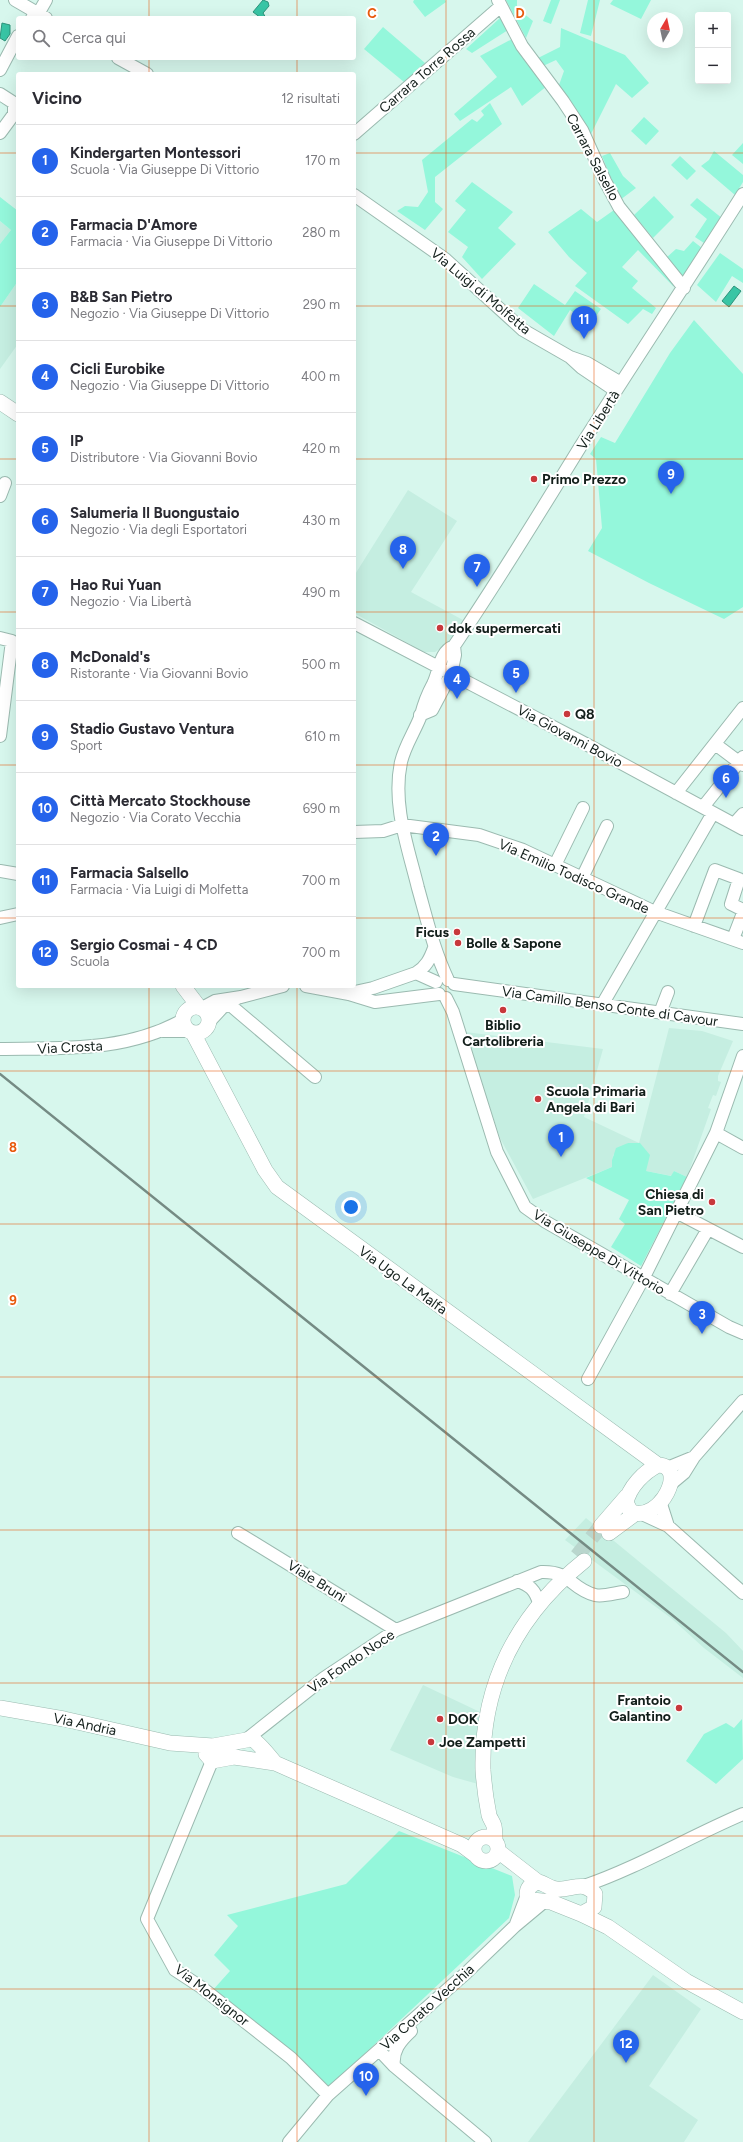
<!DOCTYPE html>
<html lang="it">
<meta charset="utf-8">
<style>
body{margin:0;font-family:Figtree,sans-serif;background:#f7f7f7;color:#2b2b33}
.controls{position:absolute;right:12px;top:12px;display:grid;overflow:hidden;border-radius:4px;box-shadow:0 4px 16px #0002}
.controls button{width:36px;height:36px;display:grid;place-items:center;padding:0;border:0;border-bottom:1px solid #e1e1e2;background:#fff;color:#2b2b33;font:20px sans-serif}
.compass{position:absolute;left:647px;top:12px;width:36px;height:36px;border-radius:50%;background:#fff;box-shadow:0 4px 16px #0002;rotate:9deg}
.you{position:absolute;left:351px;top:1207px;width:14px;height:14px;margin:-10px;border:3px solid #fff;border-radius:50%;background:#1a73e8;box-shadow:0 0 0 6px #1a73e833}
.badge{display:grid;place-items:center;width:26px;height:26px;border-radius:50%;background:#2563eb;color:#fff;font-size:13px;font-weight:700}
.pin{position:absolute;translate:-50% -33px;filter:drop-shadow(0 1px 2px #0008)}
.pin::after{content:'';position:absolute;top:21px;width:14px;height:12px;background:inherit;clip-path:polygon(0 0,100% 0,50% 100%)}
.list{margin:0;padding:0;list-style:none}
h2{display:flex;justify-content:space-between;align-items:center;height:52px;margin:0;padding:0 16px;font-size:17px}
h2 small{font-size:13px;font-weight:400;color:#7c7c81}
.list li{display:grid;grid-template-columns:26px 1fr auto;gap:12px;align-items:center;box-sizing:border-box;height:72px;padding:0 16px;border-top:1px solid #e1e1e2}
.list b{display:block;font-size:15px;white-space:nowrap}
.list p{margin:0;font-size:13px;white-space:nowrap;color:#7c7c81}
.list em{font-size:13px;font-style:normal;color:#7c7c81}
.icon{flex:none;width:22px;height:22px;fill:none;stroke:currentColor;stroke-width:2;stroke-linecap:round;stroke-linejoin:round}
.map{position:relative;flex:none;width:743px;height:2142px;overflow:hidden}
.search{position:absolute;background:#fff;box-shadow:0 4px 16px #0002;left:16px;top:16px;width:340px;height:44px;display:flex;align-items:center;gap:10px;box-sizing:border-box;padding:0 14px;border-radius:4px;color:#7c7c81;font-size:15px}
.panel{position:absolute;background:#fff;box-shadow:0 4px 16px #0002;left:16px;top:72px;width:340px;height:916px;border-radius:4px}
.map>svg:first-child{display:block}
.built{fill:#c5eee1}
.green{fill:#94f7db}
.water{fill:#39c5a5;stroke:#2d937b}
.lines{fill:none;stroke-linecap:round;stroke-linejoin:round}
.major-tunnel{stroke:#b9d6cd;stroke-width:15;stroke-dasharray:15 8;stroke-linecap:butt}
.minor-casing{stroke:#9bbab0;stroke-width:14}
.major-casing{stroke:#9bbab0;stroke-width:16}
.minor{stroke:#fff;stroke-width:12}
.major{stroke:#fff;stroke-width:15}
.rail{stroke:#758b84;stroke-width:2.5}
.grid{fill:none;stroke:#e8590c;stroke-width:1;stroke-opacity:0.55}
.poi-dot{fill:#c8383c;stroke:#fff;stroke-width:1.5}
.labels{text-anchor:middle;stroke-width:4;stroke-linejoin:round;paint-order:stroke}
.street-label{font-size:14px;fill:#121e1a;stroke:#fff}
.poi-label{font-size:14px;font-weight:bold;fill:#121e1a;stroke:#fff;text-anchor:start}
.grid-label{font-size:13px;text-anchor:middle;font-weight:bold;fill:#e8590c;stroke:#fff;stroke-width:4;stroke-linejoin:round;paint-order:stroke}
</style>
<div class="map">
<svg width="743" height="2142" viewBox="0 0 743 2142">
<rect width="100%" height="100%" fill="#d7f7ed"/>
<path class="built" d="M0 221 11 230 0 244Z
M18 281V344L0 369V307Z
M408 490 457 521 411 592 463 620 446 645 435 652H424L354 613V576Z
M669 1028 702 1031 733 1041 718 1076V1081L721 1082 716 1096 713 1095 708 1108 711 1109 687 1177 674 1171 672 1176 646 1171 634 1144 628 1143 613 1155 612 1167 533 1199 500 1138 465 1032 603 1049 584 1117 639 1143Z
M586 1518 726 1633 743 1651V1678L704 1648 671 1618 565 1540Z
M423 1685 480 1712 478 1784 453 1777 390 1750Z
M653 1975 701 2009 649 2086 698 2120 684 2142H528Z"/>
<path class="green" d="M414 0H445L446 2 425 17 413 2Z
M506 0H517V8L533 21 526 38Z
M551 0H560L551 24 543 21Z
M588 0H600L591 36 580 33Z
M613 0H651L641 19 610 4Z
M500 18 508 30 472 53 466 49Z
M383 27 425 63 404 82 364 49Z
M561 28 625 55 649 83 632 98 616 84 591 134 559 85 564 71 556 60 543 66 538 58 560 47Z
M514 38 547 86 522 106 511 87 460 121 454 114 497 77 480 56Z
M490 103 502 124 435 177V202L443 209 425 230 397 211 405 206 418 207 428 192 422 160 472 119 477 122 484 115 481 111Z
M644 117 659 131 646 145 631 131Z
M743 143V164L732 155Z
M714 151 743 175V182L735 195 701 166 709 160Z
M610 153 623 176 636 188 620 200 602 156Z
M680 156 696 171 687 180 671 165Z
M472 182 513 212 498 228 516 244 482 279 462 257 468 247 448 232 466 210 455 201Z
M654 196 674 217 653 238 634 215Z
M0 197 18 211V281L0 307V244L11 230 0 221Z
M697 198 723 219 704 243 695 237 707 219 690 205Z
M581 209 597 222 614 210 677 283 673 286 638 250 622 267 638 281 632 288 656 308 652 314 643 309 628 324 575 286 587 273 569 257 548 232Z
M693 241 702 248 682 278 666 258 676 249 684 251Z
M720 253 743 269V283L732 276 716 302 697 285Z
M534 284 565 305 575 291 601 309 590 324 570 310 554 336 518 308Z
M694 320 743 374V607L724 619 649 583 588 551 602 528 596 459 590 454 601 437 615 443 670 353Z
M628 1143H640L650 1155 646 1171 671 1176 674 1171 687 1177 641 1266 611 1247 625 1224 619 1219 629 1200 586 1178 612 1167V1160L616 1148Z
M742 1719 743 1759 716 1784 686 1761 704 1734 726 1723 734 1728Z
M399 1831 512 1876 515 1895 509 1918 327 2089 212 1991 230 1971 214 1955 238 1926 227 1915 346 1884Z"/>
<path class="water" d="M263 0 268 2 269 6 263 13 266 18H261L253 12Z
M2 23 10 25V34L5 41 0 38Z
M734 286 741 291 729 307 722 301Z"/>
<g class="lines">
<path class="major-tunnel" d="M577 1556 601 1526"/>
<defs>
<path id="minor" d="M15 0 46 18
M498 0 522 46 563 101 582 130 605 181 619 207 684 288
M32 18 38 14 46 0
M118 58 147 74
M0 70 18 36
M0 94 14 103V114L0 133
M354 134 501 6
M354 195 445 259 523 330 570 357
M616 391 582 368 570 357 587 363 621 383
M0 496 5 483
M354 623 584 743 743 829
M0 638 12 641 0 736
M420 715 432 710 451 674 455 655 454 646
M715 744 743 765
M676 793 743 708
M703 807 743 757
M734 824 743 814
M354 832 383 831 402 825 479 835 523 850 655 912 743 943
M555 865 583 808
M0 871 18 874
M582 878 607 826
M0 918 18 914
M694 926 715 870 739 879 731 904 743 910
M733 939 743 913
M416 973C426 967 430 959 434 948
M448 980C434 951 427 920 418 888 408 847 392 805 401 762 405 745 415 731 421 715 424 703 427 695 433 684 440 670 439 652 454 646 499 580 540 512 582 444 635 360 690 278 743 194
M454 984 743 1024
M306 986 349 994 375 1002 439 994
M350 993 373 988 416 973 436 982
M446 998 453 1012 497 1152 525 1207 546 1222 729 1327 743 1333
M229 1004 315 1077
M602 1005 713 813
M202 1008 215 1001 241 997 283 986
M660 1013 668 992
M209 1022 222 1008 235 1000
M163 1031H190
M0 1049C64 1048 125 1052 183 1020
M716 1133 743 1148
M676 1212 743 1247
M670 1294 708 1229
M588 1379 643 1279 716 1133 743 1056
M694 1457 743 1401
M667 1468 694 1457 684 1473 672 1483
M642 1514 668 1526 660 1501
M668 1526 743 1593
M238 1533 396 1630
M517 1581C530 1585 535 1590 539 1603
M247 1739 324 1678 396 1630 541 1572C572 1571 569 1588 595 1595 603 1597 615 1593 623 1592
M212 1761 147 1919 175 1970 201 1987 291 2058 328 2095
M584 1886C639 1867 689 1837 743 1814
M516 1924 527 1895
M379 2050 394 2066 485 2142
M394 2066C392 2051 400 2041 411 2031
M289 2142 328 2095 466 1973 515 1926 545 1901"/>
<path id="major" d="M0 402 18 414
M183 986 199 1007
M183 1020a13 13 0 1 1 26 0a13 13 0 1 1-26 0Z
M193 1033 265 1170 277 1187 658 1465C688 1465 661 1523 631 1512L626 1503C629 1487 644 1472 658 1465
M601 1526 627 1496
M609 1533 636 1513
M0 1708 64 1719 170 1743 213 1746 252 1739C256 1740 271 1758 275 1763
M213 1746 208 1750 206 1754 212 1761 234 1757 275 1763 462 1845 474 1854
M474 1849a12 12 0 1 1 24 0a12 12 0 1 1-24 0Z
M495 1841C495 1836 495 1831 494 1826 493 1822 490 1819 489 1815 486 1800 484 1785 483 1770 481 1684 518 1614 584 1561
M498 1851 538 1882
M538 1882C544 1883 549 1888 556 1889 571 1891 583 1879 595 1894L594 1907 581 1914 551 1902 532 1900 527 1895C527 1888 531 1884 538 1882Z
M581 1914 608 1927 686 1981 743 2012"/>
</defs>
<use href="#minor" class="minor-casing"/>
<use href="#major" class="major-casing"/>
<use href="#minor" class="minor"/>
<use href="#major" class="major"/>
<path class="rail" d="M0 1074 743 1672"/>
</g>
<path class="grid" d="M149 0V18M297 0V18M446 0V2142M594 0V2142M149 58V74M297 58V74M0 153H18M354 153H743M0 306H18M354 306H743M0 459H18M354 459H743M0 612H18M354 612H743M0 765H18M354 765H743M0 918H18M354 918H743M149 986V2142M297 986V2142M0 1071H743M0 1224H743M0 1377H743M0 1530H743M0 1683H743M0 1836H743M0 1989H743"/>
<g class="poi-dot">
<circle cx="534" cy="479" r="4"/>
<circle cx="440" cy="628" r="4"/>
<circle cx="567" cy="714" r="4"/>
<circle cx="457" cy="932" r="4"/>
<circle cx="458" cy="943" r="4"/>
<circle cx="503" cy="1010" r="4"/>
<circle cx="538" cy="1099" r="4"/>
<circle cx="712" cy="1202" r="4"/>
<circle cx="679" cy="1708" r="4"/>
<circle cx="440" cy="1719" r="4"/>
<circle cx="431" cy="1742" r="4"/>
</g>
<g class="labels">
<g class="street-label">
<text transform="translate(427 70) rotate(-41)" y="5">Carrara Torre Rossa</text>
<text transform="translate(593 157) rotate(62)" y="5">Carrara Salsello</text>
<text transform="translate(481 291) rotate(40)" y="5">Via Luigi di Molfetta</text>
<text transform="translate(598 420) rotate(-58)" y="5">Via Libertà</text>
<text transform="translate(570 736) rotate(28)" y="5">Via Giovanni Bovio</text>
<text transform="translate(574 876) rotate(24)" y="5">Via Emilio Todisco Grande</text>
<text transform="translate(610 1006) rotate(8)" y="5">Via Camillo Benso Conte di Cavour</text>
<text transform="translate(70 1047) rotate(-3)" y="5">Via Crosta</text>
<text transform="translate(599 1252) rotate(31)" y="5">Via Giuseppe Di Vittorio</text>
<text transform="translate(403 1280) rotate(36)" y="5">Via Ugo La Malfa</text>
<text transform="translate(317 1581) rotate(32)" y="5">Viale Bruni</text>
<text transform="translate(351 1661) rotate(-34)" y="5">Via Fondo Noce</text>
<text transform="translate(85 1724) rotate(12)" y="5">Via Andria</text>
<text transform="translate(212 1995) rotate(38)" y="5">Via Monsignor</text>
<text transform="translate(427 2007) rotate(-42)" y="5">Via Corato Vecchia</text>
</g>
<g class="poi-label">
<text x="542" y="484">Primo Prezzo</text>
<text x="448" y="633">dok supermercati</text>
<text x="575" y="719">Q8</text>
<text x="449" y="937" text-anchor="end">Ficus</text>
<text x="466" y="948">Bolle &amp; Sapone</text>
<text x="503" y="1030" text-anchor="middle">Biblio<tspan x="503" dy="16">Cartolibreria</tspan></text>
<text x="546" y="1096">Scuola Primaria<tspan x="546" dy="16">Angela di Bari</tspan></text>
<text x="704" y="1199" text-anchor="end">Chiesa di<tspan x="704" dy="16">San Pietro</tspan></text>
<text x="671" y="1705" text-anchor="end">Frantoio<tspan x="671" dy="16">Galantino</tspan></text>
<text x="448" y="1724">DOK</text>
<text x="439" y="1747">Joe Zampetti</text>
</g>
</g>
<g class="grid-label">
<text x="372" y="18">C</text>
<text x="520" y="18">D</text>
<text x="13" y="1152">8</text>
<text x="13" y="1305">9</text>
</g>
</svg>
<div class="controls">
<button>+</button>
<button>−</button>
</div>
<svg class="compass" viewBox="-18 -18 36 36"><path d="M0-13l5 13h-10z" fill="#e53935"/><path d="M0 13l5-13h-10z" fill="#7c7c81"/></svg>
<div class="you"></div>
<div class="pin badge" style="left:561px;top:1157px">1</div>
<div class="pin badge" style="left:436px;top:856px">2</div>
<div class="pin badge" style="left:702px;top:1334px">3</div>
<div class="pin badge" style="left:457px;top:699px">4</div>
<div class="pin badge" style="left:516px;top:693px">5</div>
<div class="pin badge" style="left:726px;top:798px">6</div>
<div class="pin badge" style="left:477px;top:587px">7</div>
<div class="pin badge" style="left:403px;top:569px">8</div>
<div class="pin badge" style="left:671px;top:494px">9</div>
<div class="pin badge" style="left:366px;top:2096px">10</div>
<div class="pin badge" style="left:584px;top:339px">11</div>
<div class="pin badge" style="left:626px;top:2063px">12</div>
<div class="search"><svg class="icon" aria-label="search" viewBox="0 0 24 24"><circle cx="10" cy="10" r="6"/><path d="M15 15l6 6"/></svg>Cerca qui</div>
<section class="panel">
<h2>Vicino<small>12 risultati</small></h2>
<ul class="list">
<li><span class="badge">1</span><div><b>Kindergarten Montessori</b><p>Scuola · Via Giuseppe Di Vittorio</p></div><em>170 m</em></li>
<li><span class="badge">2</span><div><b>Farmacia D'Amore</b><p>Farmacia · Via Giuseppe Di Vittorio</p></div><em>280 m</em></li>
<li><span class="badge">3</span><div><b>B&amp;B San Pietro</b><p>Negozio · Via Giuseppe Di Vittorio</p></div><em>290 m</em></li>
<li><span class="badge">4</span><div><b>Cicli Eurobike</b><p>Negozio · Via Giuseppe Di Vittorio</p></div><em>400 m</em></li>
<li><span class="badge">5</span><div><b>IP</b><p>Distributore · Via Giovanni Bovio</p></div><em>420 m</em></li>
<li><span class="badge">6</span><div><b>Salumeria Il Buongustaio</b><p>Negozio · Via degli Esportatori</p></div><em>430 m</em></li>
<li><span class="badge">7</span><div><b>Hao Rui Yuan</b><p>Negozio · Via Libertà</p></div><em>490 m</em></li>
<li><span class="badge">8</span><div><b>McDonald's</b><p>Ristorante · Via Giovanni Bovio</p></div><em>500 m</em></li>
<li><span class="badge">9</span><div><b>Stadio Gustavo Ventura</b><p>Sport</p></div><em>610 m</em></li>
<li><span class="badge">10</span><div><b>Città Mercato Stockhouse</b><p>Negozio · Via Corato Vecchia</p></div><em>690 m</em></li>
<li><span class="badge">11</span><div><b>Farmacia Salsello</b><p>Farmacia · Via Luigi di Molfetta</p></div><em>700 m</em></li>
<li><span class="badge">12</span><div><b>Sergio Cosmai - 4 CD</b><p>Scuola</p></div><em>700 m</em></li>
</ul>
</section>
</div>
